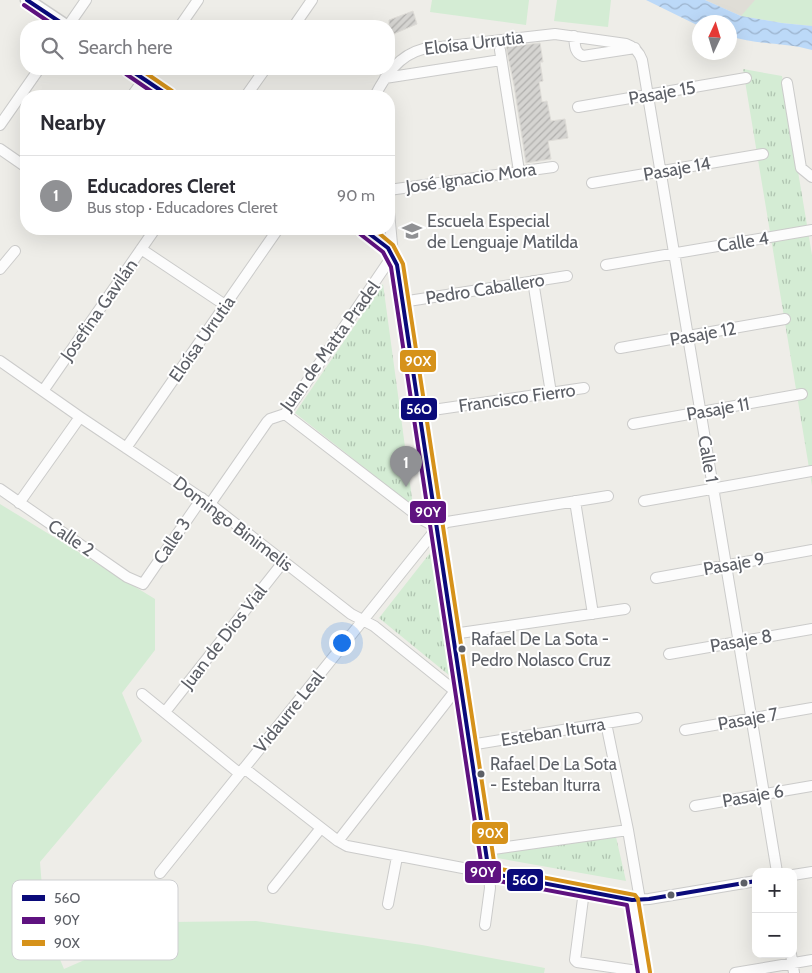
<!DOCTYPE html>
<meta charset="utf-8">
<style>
body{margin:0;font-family:Cabin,sans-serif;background:#f2f2f3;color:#2b2b33}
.controls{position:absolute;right:15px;bottom:15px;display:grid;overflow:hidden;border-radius:10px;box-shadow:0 5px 20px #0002}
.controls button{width:45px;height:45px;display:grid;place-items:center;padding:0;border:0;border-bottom:1px solid #e1e1e2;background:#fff;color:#2b2b33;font:25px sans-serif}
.compass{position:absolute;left:692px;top:15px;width:45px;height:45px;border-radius:50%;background:#fff;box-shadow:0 5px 20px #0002;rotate:4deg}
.you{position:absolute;left:341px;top:642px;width:18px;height:18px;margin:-12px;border:4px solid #fff;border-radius:50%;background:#1a73e8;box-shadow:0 0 0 8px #1a73e833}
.badge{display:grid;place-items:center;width:32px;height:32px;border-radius:50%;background:#909194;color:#fff;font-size:16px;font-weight:700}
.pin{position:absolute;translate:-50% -41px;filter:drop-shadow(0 1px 2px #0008)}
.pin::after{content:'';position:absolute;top:26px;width:18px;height:15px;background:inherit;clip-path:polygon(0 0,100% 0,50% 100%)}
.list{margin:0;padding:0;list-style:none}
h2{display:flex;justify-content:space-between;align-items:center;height:65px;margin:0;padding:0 20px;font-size:21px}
h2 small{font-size:16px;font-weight:400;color:#7c7c81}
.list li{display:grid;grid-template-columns:32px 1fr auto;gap:15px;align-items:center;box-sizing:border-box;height:80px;padding:0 20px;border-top:1px solid #e1e1e2}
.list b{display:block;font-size:19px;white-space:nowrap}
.list p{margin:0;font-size:16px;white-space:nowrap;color:#7c7c81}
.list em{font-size:16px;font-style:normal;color:#7c7c81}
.icon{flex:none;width:28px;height:28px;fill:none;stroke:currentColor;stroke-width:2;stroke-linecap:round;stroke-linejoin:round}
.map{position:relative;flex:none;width:812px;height:973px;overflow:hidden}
.search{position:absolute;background:#fff;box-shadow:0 5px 20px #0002;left:20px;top:20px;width:375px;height:55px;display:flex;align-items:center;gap:12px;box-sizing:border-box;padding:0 18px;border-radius:20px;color:#7c7c81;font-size:19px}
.panel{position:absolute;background:#fff;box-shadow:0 5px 20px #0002;left:20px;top:90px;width:375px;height:145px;border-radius:20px}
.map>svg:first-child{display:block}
.education{fill:#dfddd6}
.green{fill:#d4ecd4}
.park{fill:url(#park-tufts)}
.water{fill:url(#water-waves)}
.building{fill:url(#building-hatch);stroke:#dedcd7}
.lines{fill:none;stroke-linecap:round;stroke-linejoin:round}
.minor-casing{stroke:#cbcbca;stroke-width:12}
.tertiary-casing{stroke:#cbcbca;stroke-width:15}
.minor{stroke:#fcfcfc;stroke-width:10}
.tertiary{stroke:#fcfcfc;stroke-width:12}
.bus-1-casing{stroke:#fff;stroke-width:8}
.bus-2-casing{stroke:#fff;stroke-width:8}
.bus-3-casing{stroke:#fff;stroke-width:8}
.bus-1{stroke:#0a0a7a;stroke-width:4}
.bus-2{stroke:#5f1280;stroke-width:4}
.bus-3{stroke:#d6921a;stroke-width:4}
.bus-dot{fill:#5d6067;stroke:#fff;stroke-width:2}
.labels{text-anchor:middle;stroke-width:4;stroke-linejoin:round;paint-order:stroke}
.bus-label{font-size:17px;fill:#5d6067;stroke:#fff;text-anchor:start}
.street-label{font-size:18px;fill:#5d6067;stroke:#fff}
.poi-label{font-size:18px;fill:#5d6067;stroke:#fff;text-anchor:start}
.key{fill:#fff;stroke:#cecfd1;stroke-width:1}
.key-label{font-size:14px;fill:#5d6067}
.line-badge{stroke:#fff;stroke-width:2}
.badge-label{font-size:14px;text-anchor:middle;font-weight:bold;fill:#fff}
</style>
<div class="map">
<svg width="812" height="973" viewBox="0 0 812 973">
<defs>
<pattern id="park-tufts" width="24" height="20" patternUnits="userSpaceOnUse" patternTransform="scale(1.25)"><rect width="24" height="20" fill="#d4ecd4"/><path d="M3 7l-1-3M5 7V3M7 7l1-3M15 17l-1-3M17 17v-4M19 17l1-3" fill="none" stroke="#afc3b0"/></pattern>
<pattern id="water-waves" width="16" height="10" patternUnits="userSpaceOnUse" patternTransform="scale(1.25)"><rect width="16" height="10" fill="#bcd9f8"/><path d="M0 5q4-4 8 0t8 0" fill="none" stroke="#9cb3cd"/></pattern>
<pattern id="building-hatch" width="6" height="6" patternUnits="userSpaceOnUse" patternTransform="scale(1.25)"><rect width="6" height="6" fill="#d5d4d1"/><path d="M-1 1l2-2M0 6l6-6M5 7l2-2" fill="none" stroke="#b0afad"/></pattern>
</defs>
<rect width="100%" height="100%" fill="#eeede8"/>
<path class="education" d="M705 0H812V26L741 16Z"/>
<path class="green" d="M432 0H529L526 25 430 12Z
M557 0H611L608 27 554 21Z
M755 0H812V26L782 23 741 16Z
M0 504 155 599V650L122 693 142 741 40 862 45 924 64 969 171 922 256 921 422 945 545 968 544 973H0Z"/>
<path class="park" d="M743 69 782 76 812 255V486Z
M383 284 413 506 295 413Z
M430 553 450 676 379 618Z
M616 837 626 881 497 858 494 853Z"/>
<path class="water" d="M646 0H705L741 16 782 23 812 26V50C785 42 756 45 730 36V22H700L699 26Z"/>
<path class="building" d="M413 11 417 24 389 36V20Z
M540 43 543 62H540L543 81 539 82 542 102 547 101 551 121 565 119 568 138 548 141 551 159 526 163 514 85 506 47Z"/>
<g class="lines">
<defs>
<path id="minor" d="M68 26 86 0
M180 26 198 0
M294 26 312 0
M574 36C575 44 574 53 583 56L635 48
M500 50 519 171
M385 78 501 60
M787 83 801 168 812 177
M132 96 151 69
M246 96 265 69
M375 96C385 76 399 55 423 49L555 34 626 44C635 47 639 52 642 60L777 872
M578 107 746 78
M0 125 39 69
M0 149 26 167
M592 183 763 154
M389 190 553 167
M141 249 225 305
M606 265 812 230
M0 269 15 251
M533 281 551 393
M402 302 567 276
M620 348 785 319
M0 361 80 417 210 504 351 614 374 626 455 691H461
M43 391 155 229
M419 412 584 388
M285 414 423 520 437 528
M633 424 802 394
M126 448 278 229
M0 489 127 577 143 584 202 498
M575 501 593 614
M644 501 812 471
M19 503 80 417
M210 504 267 422 270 419 285 414 393 255 389 212
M656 578 812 550
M453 634 625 609
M669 654 812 629
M142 694 239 773
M165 712 284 561
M606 723 628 830 640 900
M685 730 812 708
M470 745 637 718
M244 768 338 841 347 846 489 873 490 888 485 925
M695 806 812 786
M338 841 455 691
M486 850 628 830
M160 873 437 528 447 522 608 496
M793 875 812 872
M273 888 321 828
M584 891 575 960 577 962 644 972
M633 900 649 899 756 881
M388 904 397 857
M791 954 794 973
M735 973 812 960"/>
<path id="tertiary" d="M27 0 66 26
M129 69 169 96
M363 229C378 239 392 247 397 265L489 873 632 900 644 973"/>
</defs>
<use href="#minor" class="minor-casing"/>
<use href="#tertiary" class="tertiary-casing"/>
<use href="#minor" class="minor"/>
<use href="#tertiary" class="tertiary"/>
<defs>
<path id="bus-1" d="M27 0 66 26
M129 69 169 96
M363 229 388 248 397 265 489 873 632 900 649 899 756 881"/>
<path id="bus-2" d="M24 5 55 26
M126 74 158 96
M360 234 383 252 391 267 483 875 488 879 627 905 638 973"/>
<path id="bus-3" d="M140 69 172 91
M374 229 393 245 403 264 495 868 635 895 638 899 650 972"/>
</defs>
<use href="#bus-1" class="bus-1-casing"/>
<use href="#bus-2" class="bus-2-casing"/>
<use href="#bus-3" class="bus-3-casing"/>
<use href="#bus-1" class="bus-1"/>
<use href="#bus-2" class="bus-2"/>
<use href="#bus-3" class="bus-3"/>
</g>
<defs>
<symbol id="school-bare" viewBox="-9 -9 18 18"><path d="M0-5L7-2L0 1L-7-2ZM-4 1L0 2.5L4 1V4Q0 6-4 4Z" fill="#909194" stroke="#fff" stroke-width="2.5" paint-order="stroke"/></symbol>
</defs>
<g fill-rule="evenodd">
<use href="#school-bare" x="398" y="217" width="28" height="28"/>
</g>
<g class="bus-dot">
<circle cx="462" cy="649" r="4.5"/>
<circle cx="481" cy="774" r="4.5"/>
<circle cx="744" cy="883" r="4.5"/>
<circle cx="671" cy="895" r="4.5"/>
</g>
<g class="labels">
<g class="bus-label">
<text x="471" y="645">Rafael De La Sota -<tspan x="471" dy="21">Pedro Nolasco Cruz</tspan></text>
<text x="490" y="770">Rafael De La Sota<tspan x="490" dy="21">- Esteban Iturra</tspan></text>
</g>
<g class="street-label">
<text transform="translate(474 43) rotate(-7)" y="6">Eloísa Urrutia</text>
<text transform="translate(662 93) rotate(-10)" y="6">Pasaje 15</text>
<text transform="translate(677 169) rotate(-10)" y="6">Pasaje 14</text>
<text transform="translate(471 178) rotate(-8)" y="6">José Ignacio Mora</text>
<text transform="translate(743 242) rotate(-9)" y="6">Calle 4</text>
<text transform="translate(485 289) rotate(-9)" y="6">Pedro Caballero</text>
<text transform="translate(99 310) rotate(-55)" y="6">Josefina Gavilán</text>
<text transform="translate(703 334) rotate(-10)" y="6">Pasaje 12</text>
<text transform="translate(202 339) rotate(-55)" y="6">Eloísa Urrutia</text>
<text transform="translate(330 346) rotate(-54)" y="6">Juan de Matta Pradel</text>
<text transform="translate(517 398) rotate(-8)" y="6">Francisco Fierro</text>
<text transform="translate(718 409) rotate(-10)" y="6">Pasaje 11</text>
<text transform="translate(708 459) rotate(80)" y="6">Calle 1</text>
<text transform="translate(233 524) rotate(37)" y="6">Domingo Binimelis</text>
<text transform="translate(71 538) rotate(34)" y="6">Calle 2</text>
<text transform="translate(172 541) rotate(-56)" y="6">Calle 3</text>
<text transform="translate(734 564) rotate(-10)" y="6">Pasaje 9</text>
<text transform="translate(224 637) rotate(-52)" y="6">Juan de Dios Vial</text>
<text transform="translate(741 641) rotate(-10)" y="6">Pasaje 8</text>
<text transform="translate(289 712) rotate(-51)" y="6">Vidaurre Leal</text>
<text transform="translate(748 719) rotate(-10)" y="6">Pasaje 7</text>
<text transform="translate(553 732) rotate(-9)" y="6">Esteban Iturra</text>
<text transform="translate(753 796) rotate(-10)" y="6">Pasaje 6</text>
</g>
<g class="poi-label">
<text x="427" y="227">Escuela Especial<tspan x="427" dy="21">de Lenguaje Matilda</tspan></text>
</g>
</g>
<rect x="12" y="880" width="166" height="80" rx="8" class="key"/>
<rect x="22" y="895" width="23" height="6" fill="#0a0a7a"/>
<rect x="22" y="917" width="23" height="7" fill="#5f1280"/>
<rect x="22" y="940" width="23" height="6" fill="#d6921a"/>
<g class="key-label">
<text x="54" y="903">56O</text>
<text x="54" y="925">90Y</text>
<text x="54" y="948">90X</text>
</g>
<g class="line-badge">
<rect x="399" y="349" width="38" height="24" rx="5" fill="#d6921a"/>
<rect x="400" y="397" width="38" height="24" rx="5" fill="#0a0a7a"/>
<rect x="409" y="500" width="38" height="24" rx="5" fill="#5f1280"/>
<rect x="471" y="821" width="38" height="24" rx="5" fill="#d6921a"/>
<rect x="464" y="860" width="38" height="24" rx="5" fill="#5f1280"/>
<rect x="506" y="868" width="38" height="24" rx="5" fill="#0a0a7a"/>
</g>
<g class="badge-label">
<text x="418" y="366">90X</text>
<text x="419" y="414">56O</text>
<text x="428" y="517">90Y</text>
<text x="490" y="838">90X</text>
<text x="483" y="877">90Y</text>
<text x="525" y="885">56O</text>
</g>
</svg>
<div class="controls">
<button>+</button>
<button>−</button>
</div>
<svg class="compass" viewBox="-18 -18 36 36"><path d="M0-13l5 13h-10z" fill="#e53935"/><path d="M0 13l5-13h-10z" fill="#7c7c81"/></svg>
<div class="you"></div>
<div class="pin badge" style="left:406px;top:487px">1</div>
<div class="search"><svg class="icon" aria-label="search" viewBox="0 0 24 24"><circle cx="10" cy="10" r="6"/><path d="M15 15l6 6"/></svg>Search here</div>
<section class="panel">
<h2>Nearby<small></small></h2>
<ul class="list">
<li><span class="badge">1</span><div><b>Educadores Cleret</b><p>Bus stop · Educadores Cleret</p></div><em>90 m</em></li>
</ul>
</section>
</div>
